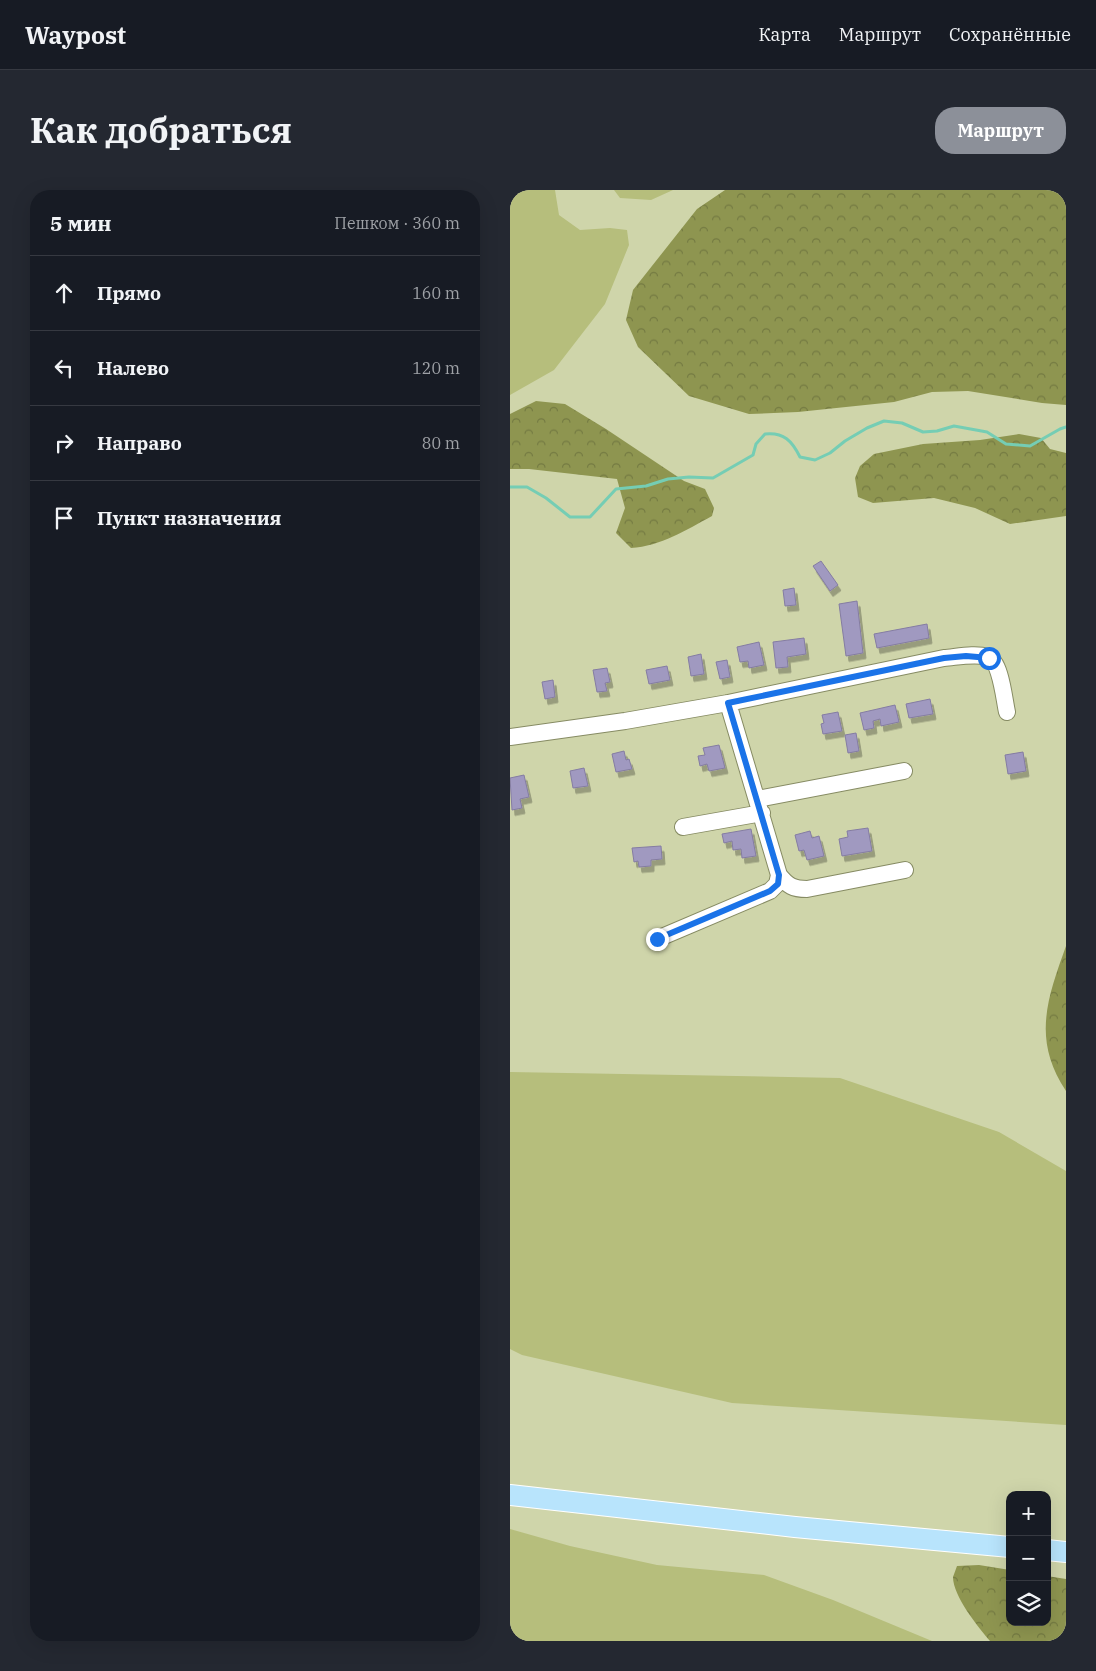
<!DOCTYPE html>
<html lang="ru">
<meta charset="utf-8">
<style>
body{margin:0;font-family:"IBM Plex Serif",serif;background:#242831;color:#f1f3f6}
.controls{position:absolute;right:15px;bottom:15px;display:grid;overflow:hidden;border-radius:10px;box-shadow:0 5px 20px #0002}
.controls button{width:45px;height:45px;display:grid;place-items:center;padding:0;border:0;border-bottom:1px solid #363941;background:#171b24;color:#f1f3f6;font:25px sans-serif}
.stop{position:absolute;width:15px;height:15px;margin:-11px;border:4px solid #1a73e8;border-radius:50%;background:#fff}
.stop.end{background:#1a73e8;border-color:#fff;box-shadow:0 1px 5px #0008}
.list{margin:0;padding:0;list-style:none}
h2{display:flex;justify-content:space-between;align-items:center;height:65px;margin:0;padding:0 20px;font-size:21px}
h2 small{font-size:16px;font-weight:400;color:#9ea1a6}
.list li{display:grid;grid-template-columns:32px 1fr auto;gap:15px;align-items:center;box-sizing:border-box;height:75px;padding:0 20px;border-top:1px solid #363941}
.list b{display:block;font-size:19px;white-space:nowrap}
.list em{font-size:16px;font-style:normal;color:#9ea1a6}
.icon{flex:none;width:28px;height:28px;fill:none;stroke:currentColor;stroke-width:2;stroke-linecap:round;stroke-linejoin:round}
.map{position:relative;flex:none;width:556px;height:1451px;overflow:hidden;border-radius:20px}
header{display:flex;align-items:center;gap:30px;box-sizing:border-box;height:70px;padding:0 25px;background:#171b24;border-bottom:1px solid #363941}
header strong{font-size:24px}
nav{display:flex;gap:28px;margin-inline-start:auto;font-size:18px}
.intro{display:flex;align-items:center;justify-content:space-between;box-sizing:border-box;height:120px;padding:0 30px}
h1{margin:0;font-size:35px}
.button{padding:12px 22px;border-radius:20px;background:#8c9099;color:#fff;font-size:18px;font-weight:700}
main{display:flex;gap:30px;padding:0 30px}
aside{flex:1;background:#171b24;border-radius:20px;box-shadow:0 5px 20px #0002}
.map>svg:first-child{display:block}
.grass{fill:#b6be7c}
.forest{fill:url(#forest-crowns)}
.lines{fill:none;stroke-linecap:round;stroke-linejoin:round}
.stream{stroke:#75cdb4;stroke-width:3}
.building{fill:#a099c0;stroke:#847ca2;filter:url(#shadow)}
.minor-casing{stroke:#868b63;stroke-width:18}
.major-casing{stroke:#fff;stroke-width:22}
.minor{stroke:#fff;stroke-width:16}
.major{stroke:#b8e4fc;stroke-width:20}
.route{stroke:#1a73e8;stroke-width:6}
</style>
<header>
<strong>Waypost</strong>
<nav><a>Карта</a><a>Маршрут</a><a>Сохранённые</a></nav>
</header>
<div class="intro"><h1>Как добраться</h1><a class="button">Маршрут</a></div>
<main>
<aside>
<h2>5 мин<small>Пешком · 360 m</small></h2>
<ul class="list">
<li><svg class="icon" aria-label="ahead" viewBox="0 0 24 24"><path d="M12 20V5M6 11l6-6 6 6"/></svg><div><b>Прямо</b></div><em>160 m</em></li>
<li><svg class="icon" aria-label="left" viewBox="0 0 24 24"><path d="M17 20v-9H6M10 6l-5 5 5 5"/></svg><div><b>Налево</b></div><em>120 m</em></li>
<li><svg class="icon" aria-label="right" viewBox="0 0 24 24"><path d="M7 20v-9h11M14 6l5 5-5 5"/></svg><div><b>Направо</b></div><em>80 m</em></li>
<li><svg class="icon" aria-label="arrive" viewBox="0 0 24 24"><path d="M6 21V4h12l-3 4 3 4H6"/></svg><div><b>Пункт назначения</b></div></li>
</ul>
</aside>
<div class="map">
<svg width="556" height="1451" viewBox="0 0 556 1451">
<defs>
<pattern id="forest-crowns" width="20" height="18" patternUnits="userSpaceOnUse" patternTransform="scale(1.25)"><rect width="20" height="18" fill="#8e9550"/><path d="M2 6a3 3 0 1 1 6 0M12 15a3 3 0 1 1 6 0" fill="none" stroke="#747a42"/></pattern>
<filter id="shadow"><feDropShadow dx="3" dy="5.5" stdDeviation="0" flood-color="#0004"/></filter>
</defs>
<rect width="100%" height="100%" fill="#cfd5aa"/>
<path class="grass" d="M0 0H45L49 25 70 40 100 38 117 40 119 55 95 114 44 180 0 205Z
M104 0H163L141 10 110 8Z
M0 882 330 888 489 942 556 981V1235L222 1213 12 1165 0 1159Z
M0 1339 60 1356 147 1375 254 1385 323 1410 422 1451H0Z"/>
<path class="forest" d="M215 0H556V215L532 213 458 201 422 202 384 212 288 222 239 224 179 206 128 157 116 130 123 100 187 19Z
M26 211 55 214 96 239 174 291 195 299 204 318 202 326C176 340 151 356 121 358L106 343 115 318 107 289 19 279H0V224Z
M509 244 531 248 540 259 556 263V326L500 334 465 318 424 308 363 313 348 307 345 288 350 276 364 264 413 254 470 250Z
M556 756V901C522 850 537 809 556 756Z
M469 1375 500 1380V1432H537V1386L556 1389V1451H480C468 1437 443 1406 443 1387 444 1384 446 1379 447 1376Z"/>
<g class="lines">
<path class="stream" d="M0 297H17L36 308 60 327H80L106 299 136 296 158 289 179 287 203 288 243 265 246 254 255 244C274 242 282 251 290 267L305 270 320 263 335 251 357 238 374 231 392 233 413 242 427 241 444 236 477 242 496 254 520 256 550 239 556 237"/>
</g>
<path class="building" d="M311 371 328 395 320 401 303 376Z
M284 398 286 415 275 416 273 400Z
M347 411 353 463 336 466 329 414Z
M417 434 419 448 367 458 364 444Z
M294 448 296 464 277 467 278 477 266 478 263 452Z
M249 452 254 475 239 478 238 471 230 472 227 457Z
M191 464 194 484 181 486 178 467Z
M217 470 220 487 210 489 206 472Z
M157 476 160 490 139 494 136 480Z
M97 478 100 492 95 493 97 501 87 502 83 480Z
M43 490 45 507 35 509 32 492Z
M420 509 423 524 399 528 396 514Z
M385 515 389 532 371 536 370 529 363 531 364 538 354 540 350 523Z
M328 522 332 541 313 544 311 534 314 533 312 525Z
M346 543 349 561 338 563 335 545Z
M209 555 215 578 199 581 197 574 190 576 188 566 195 565 193 558Z
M114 561 116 570 119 569 122 579 106 582 102 564Z
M513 562 516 581 498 584 495 565Z
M74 578 78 596 63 598 60 581Z
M14 585 19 607 10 609 12 618 2 620 0 588Z
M358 638 362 661 332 666 329 649 338 647 337 641Z
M241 639 246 666 232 668 231 659 223 660 222 651 214 653 212 644Z
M300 641 302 648 309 646 314 666 297 670 294 660 289 661 285 645Z
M151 656 152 669 141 670V676L129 677 128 671 124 672 122 658Z"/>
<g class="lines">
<defs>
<path id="minor" d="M218 513 269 685C278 696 283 699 297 699L395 680
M0 547 115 531 218 513 434 468C447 467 465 463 478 467 491 472 494 509 497 522
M247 609 394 581
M173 637 252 623
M147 749 260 701 267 694 269 685"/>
<path id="major" d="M0 1305 285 1337 500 1357
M537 1360 556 1362"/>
</defs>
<use href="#minor" class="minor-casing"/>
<use href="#major" class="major-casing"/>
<use href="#minor" class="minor"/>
<use href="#major" class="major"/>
</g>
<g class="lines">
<path class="route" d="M147 749 260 701 268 694 269 685 218 513 434 468 456 466 479 468"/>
</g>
</svg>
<div class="controls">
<button>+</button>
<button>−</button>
<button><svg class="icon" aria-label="layers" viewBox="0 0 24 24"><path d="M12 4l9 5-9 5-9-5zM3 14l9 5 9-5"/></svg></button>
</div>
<div class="stop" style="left:479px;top:468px"></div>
<div class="stop end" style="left:147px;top:749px"></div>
</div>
</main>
